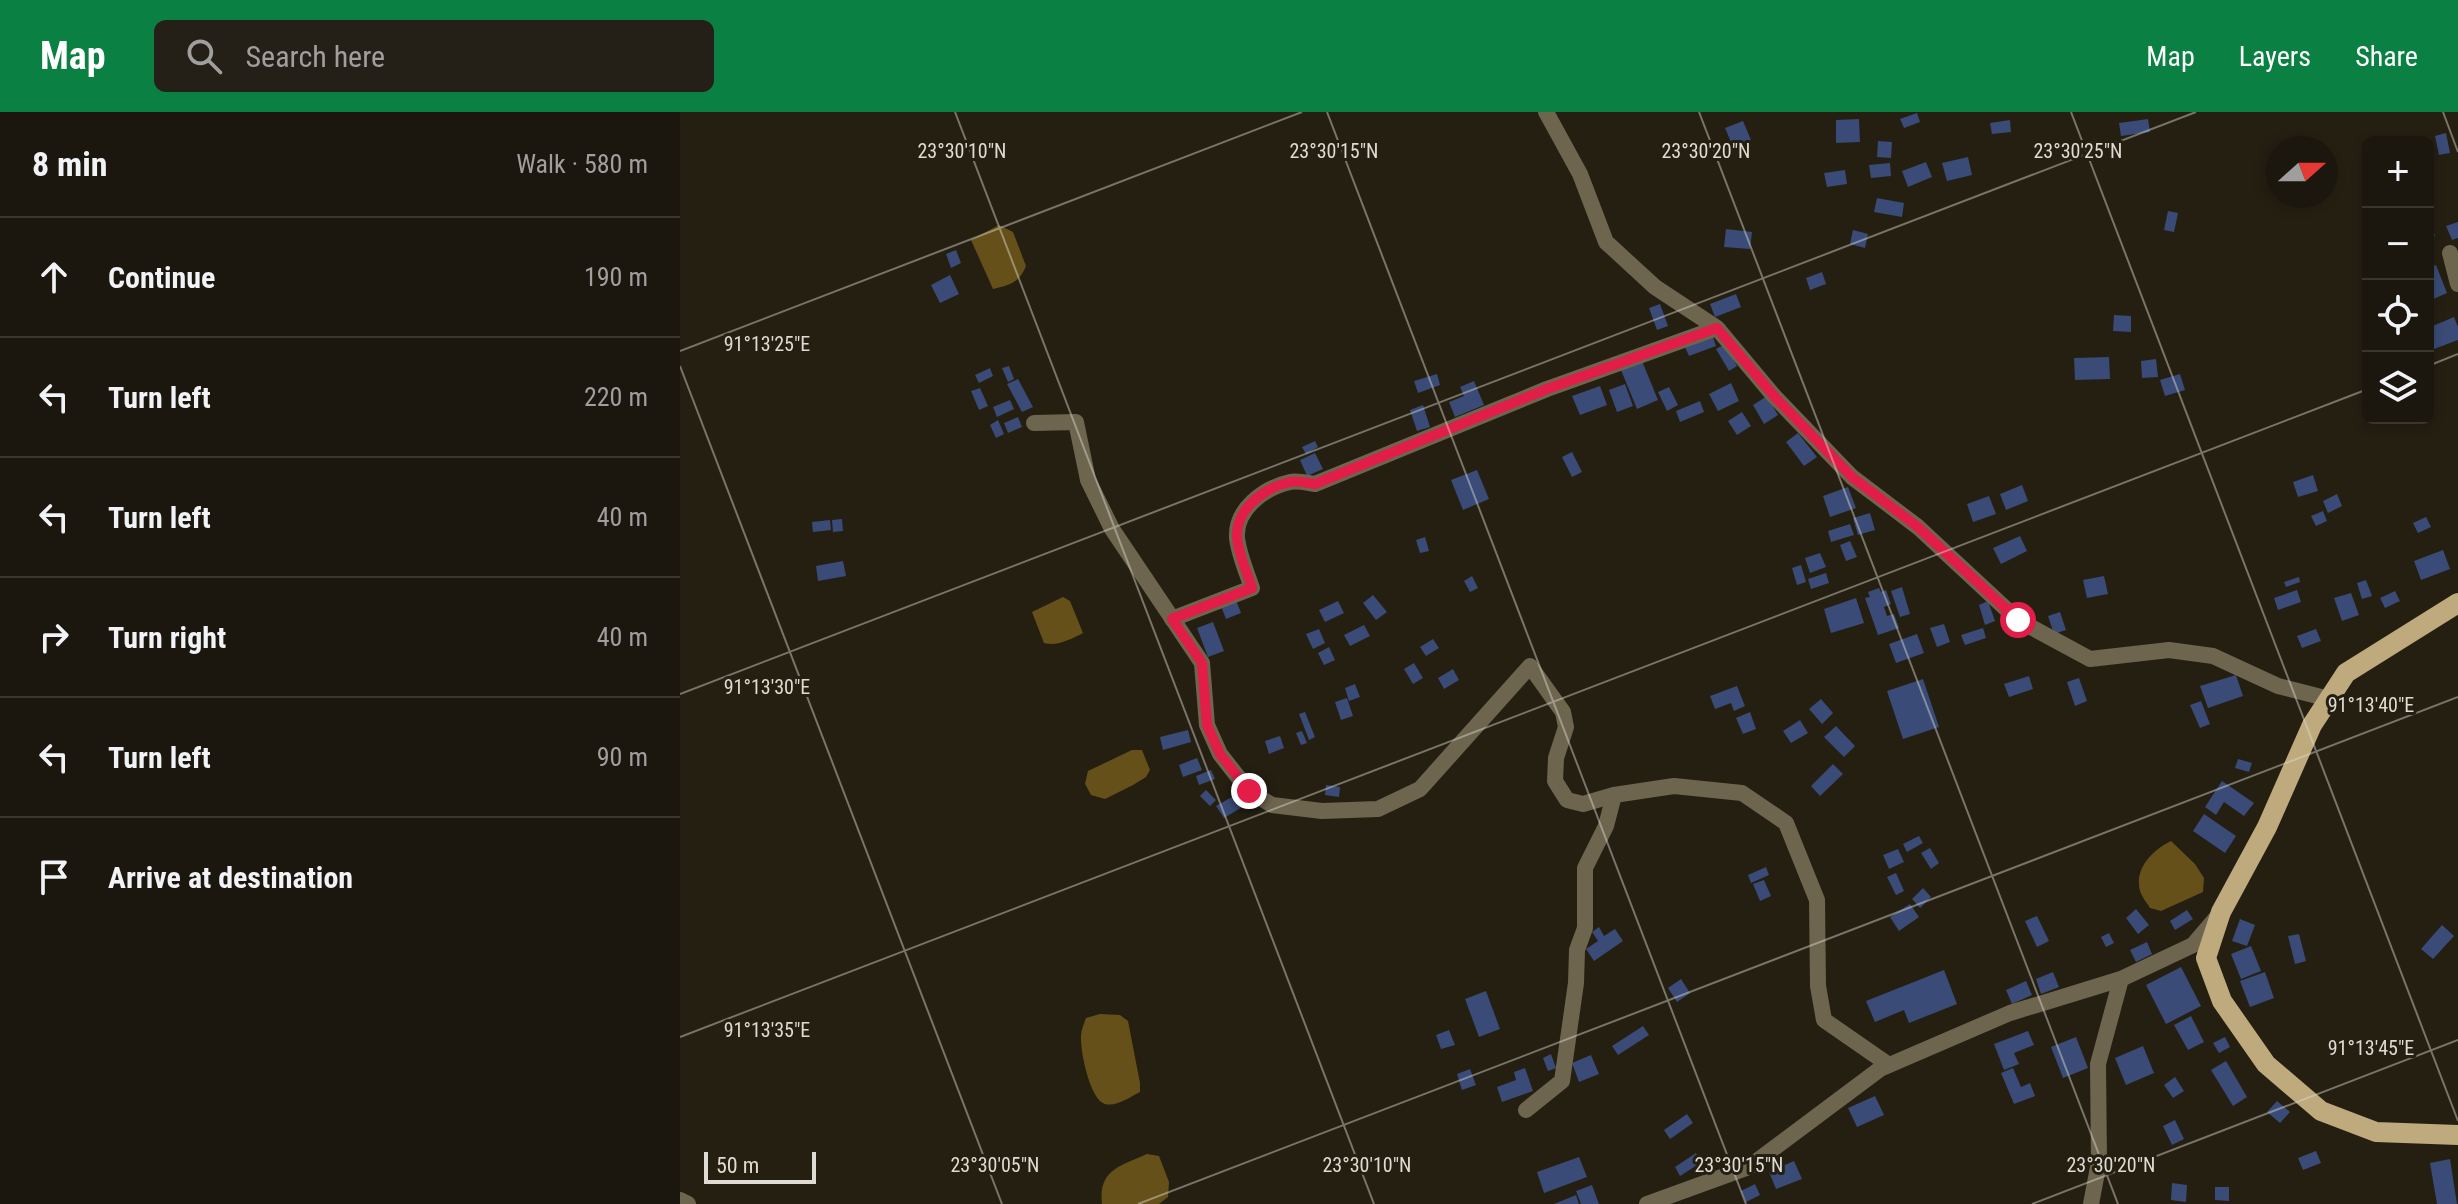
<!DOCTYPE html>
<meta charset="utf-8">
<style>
body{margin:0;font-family:"Roboto Condensed",sans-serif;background:#252017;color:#f1f3f6}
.controls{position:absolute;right:24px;top:24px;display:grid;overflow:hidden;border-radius:12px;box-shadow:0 4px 12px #0003}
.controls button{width:72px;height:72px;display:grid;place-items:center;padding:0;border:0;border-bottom:2px solid #3a362e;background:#1c170e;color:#f1f3f6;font:40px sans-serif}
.compass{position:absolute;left:1586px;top:24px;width:72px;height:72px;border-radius:50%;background:#1c170e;box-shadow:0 4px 12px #0003;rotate:69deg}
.scale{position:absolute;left:24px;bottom:20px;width:112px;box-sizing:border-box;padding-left:8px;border:4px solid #dedbd2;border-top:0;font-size:22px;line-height:28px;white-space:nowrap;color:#dedbd2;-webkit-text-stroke:6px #251f12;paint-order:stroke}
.stop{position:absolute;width:24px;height:24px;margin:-18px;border:6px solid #e11d48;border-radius:50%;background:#fff}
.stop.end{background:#e11d48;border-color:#fff;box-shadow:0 2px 8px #0008}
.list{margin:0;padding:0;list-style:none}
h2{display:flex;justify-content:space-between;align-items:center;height:104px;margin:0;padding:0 32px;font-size:34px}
h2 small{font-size:26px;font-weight:400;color:#a09f9e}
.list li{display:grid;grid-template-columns:52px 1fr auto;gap:24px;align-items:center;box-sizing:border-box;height:120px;padding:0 32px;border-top:2px solid #3a362e}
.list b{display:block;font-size:30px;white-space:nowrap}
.list em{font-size:26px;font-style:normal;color:#a09f9e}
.icon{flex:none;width:44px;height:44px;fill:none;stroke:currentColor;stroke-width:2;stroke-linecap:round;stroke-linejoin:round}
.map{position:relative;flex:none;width:1778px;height:1092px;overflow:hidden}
header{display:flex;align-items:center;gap:48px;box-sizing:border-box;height:112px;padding:0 40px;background:#0b8043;color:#fff}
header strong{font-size:38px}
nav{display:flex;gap:44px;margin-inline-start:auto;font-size:28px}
.search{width:560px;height:72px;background:#252017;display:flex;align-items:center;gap:20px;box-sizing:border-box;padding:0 28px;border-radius:12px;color:#a09f9e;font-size:30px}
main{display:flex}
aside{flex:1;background:#1c170e}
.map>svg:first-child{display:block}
.water{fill:#65501a}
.building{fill:#394b76}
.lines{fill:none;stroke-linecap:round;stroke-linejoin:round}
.minor{stroke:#6e654f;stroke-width:16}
.major{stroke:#beaa7d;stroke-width:20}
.route{stroke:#e11d48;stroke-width:10}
.ticks{fill:none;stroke:#dedbd2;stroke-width:2;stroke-opacity:0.45}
.ticks-label{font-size:20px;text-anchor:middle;fill:#dedbd2;stroke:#251f12;stroke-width:6;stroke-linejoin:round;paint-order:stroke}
</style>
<header>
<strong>Map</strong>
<div class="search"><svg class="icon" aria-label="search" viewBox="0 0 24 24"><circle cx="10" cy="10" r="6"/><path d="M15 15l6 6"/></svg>Search here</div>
<nav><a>Map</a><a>Layers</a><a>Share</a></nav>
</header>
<main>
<aside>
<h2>8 min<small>Walk · 580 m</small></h2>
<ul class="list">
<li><svg class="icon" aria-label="ahead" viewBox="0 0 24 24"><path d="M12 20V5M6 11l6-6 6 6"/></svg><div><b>Continue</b></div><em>190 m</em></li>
<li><svg class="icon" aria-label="left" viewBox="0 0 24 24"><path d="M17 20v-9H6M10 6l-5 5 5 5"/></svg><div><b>Turn left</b></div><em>220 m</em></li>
<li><svg class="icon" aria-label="left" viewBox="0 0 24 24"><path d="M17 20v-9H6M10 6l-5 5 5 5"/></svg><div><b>Turn left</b></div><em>40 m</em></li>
<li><svg class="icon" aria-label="right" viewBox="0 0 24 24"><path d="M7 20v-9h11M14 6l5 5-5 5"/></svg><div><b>Turn right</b></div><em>40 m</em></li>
<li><svg class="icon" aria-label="left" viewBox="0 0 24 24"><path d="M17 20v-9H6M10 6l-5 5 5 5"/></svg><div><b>Turn left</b></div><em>90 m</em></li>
<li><svg class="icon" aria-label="arrive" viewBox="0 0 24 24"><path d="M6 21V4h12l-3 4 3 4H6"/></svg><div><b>Arrive at destination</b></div></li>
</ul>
</aside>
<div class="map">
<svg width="1778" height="1092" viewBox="0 0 1778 1092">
<rect width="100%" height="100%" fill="#251f12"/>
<path class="water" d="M319 113 333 120 346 154C339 171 330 173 313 177L291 128Z
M383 485 390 489 403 521C391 527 377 535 364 531L352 500Z
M452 638H462L470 658 466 665 453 673 425 687 411 683 405 672 408 659Z
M1491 729 1515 752 1524 766 1523 780 1481 799 1470 796C1467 791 1462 785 1460 779 1454 756 1473 738 1491 729Z
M420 902 440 903 448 909 460 971V980C450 985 436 995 425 992 410 988 400 939 401 924 401 918 404 912 406 906Z
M467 1042 479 1044 489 1070 488 1085 479 1092H422C418 1058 440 1054 467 1042Z"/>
<path class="building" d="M1237 1 1240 10 1224 16 1220 7Z
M1179 7 1180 30 1156 31V8Z
M1468 7 1470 20 1441 24 1439 11Z
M1330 8 1331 20 1312 22 1310 11Z
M1063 9 1071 28 1053 35 1045 16Z
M1766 21 1770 41 1759 43 1755 24Z
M1198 29 1212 30 1211 46 1197 45Z
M1288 45 1292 63 1267 69 1262 51Z
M1246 50 1252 65 1228 75 1222 59Z
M1210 51 1211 64 1191 66 1189 53Z
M1165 58 1167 72 1147 75 1144 61Z
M1197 86 1224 91 1222 105 1194 100Z
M1488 99 1498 101 1494 120 1484 118Z
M1748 105 1755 124 1748 127Z
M1778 110V126L1772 128 1766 114Z
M1046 117 1072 120 1070 137 1044 135Z
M1173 118 1188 122 1185 136 1170 132Z
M276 138 281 151 271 156 266 142Z
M1756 153 1767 181 1751 188 1748 182V156Z
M1142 160 1146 172 1130 178 1126 166Z
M270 163 279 182 260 191 251 173Z
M1056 182 1061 195 1035 205 1030 192Z
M980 192 988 214 977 218 969 196Z
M1434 203 1451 204V220L1433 219Z
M1774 205 1778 215V228L1754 237 1748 216Z
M1032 222 1036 234 1009 244 1004 233Z
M1045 232 1057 254 1049 259 1036 237Z
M1429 245 1430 267 1395 268 1394 246Z
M1476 247 1478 265 1462 266 1461 249Z
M962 249 978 288 957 297 941 258Z
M329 254 334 267 328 270 322 256Z
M310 256 313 264 299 271 295 263Z
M757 262 760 273 738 281 734 269Z
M1500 262 1505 278 1485 284 1480 268Z
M338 267 353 295 342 300 327 272Z
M794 269 804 293 775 305 769 290 784 284 780 275Z
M1051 271 1059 289 1038 299 1029 282Z
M945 272 953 294 937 300 929 278Z
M920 274 927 293 900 303 892 284Z
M989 275 998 293 987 299 978 280Z
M300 276 308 294 299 298 291 279Z
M1087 284 1098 303 1084 312 1073 293Z
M330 288 334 297 317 305 313 295Z
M1020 289 1024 300 1000 310 996 299Z
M743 293 750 315 737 319 730 298Z
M1062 300 1071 314 1057 323 1048 309Z
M338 305 342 315 328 321 324 311Z
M318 308 324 322 316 326 310 313Z
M1118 321 1137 345 1124 354 1106 330Z
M635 329 638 335 626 342 622 335Z
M892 340 902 360 892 365 882 345Z
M635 341 643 357 627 364 620 348Z
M797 358 809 387 783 398 771 368Z
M1633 363 1638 379 1618 385 1613 370Z
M1342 373 1348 389 1326 398 1320 382Z
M1168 375 1176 396 1150 405 1143 384Z
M1657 382 1662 394 1648 401 1643 389Z
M1309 384 1316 402 1293 410 1287 392Z
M1643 399 1647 409 1636 414 1631 404Z
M1190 401 1195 418 1178 423 1173 406Z
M1746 405 1751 415 1738 421 1733 411Z
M162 407 163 419 153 420 152 408Z
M150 408 151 418 133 420 132 410Z
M1170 412 1174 423 1151 430 1148 419Z
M1340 424 1347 439 1321 452 1313 436Z
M745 425 749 439 740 441 736 428Z
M1170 429 1177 445 1166 449 1160 433Z
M1763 438 1770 457 1741 468 1734 449Z
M1140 441 1146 455 1130 461 1125 446Z
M163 449 166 464 138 469 136 454Z
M1121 453 1126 470 1117 473 1112 456Z
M1146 461 1149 471 1131 477 1128 467Z
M792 464 798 476 790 480 784 469Z
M1424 464 1428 482 1407 486 1403 468Z
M1619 465 1620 470 1606 475 1604 470Z
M1686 468 1692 484 1682 487 1677 471Z
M1222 475 1230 502 1220 505 1211 479Z
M1199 476 1201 480 1206 478 1211 492 1204 495 1207 504 1214 502 1219 516 1198 523 1185 486 1190 485 1188 480Z
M1617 478 1621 490 1598 498 1594 486Z
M1715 479 1720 489 1705 496 1700 486Z
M1671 481 1679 503 1662 509 1654 486Z
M693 483 707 500 696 508 683 491Z
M1176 486 1184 511 1151 521 1144 497Z
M556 488 561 501 546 507 541 494Z
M658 489 664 501 645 510 639 498Z
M1308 489 1315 509 1305 513 1299 493Z
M1380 500 1386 518 1374 522 1368 504Z
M533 510 544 539 528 545 517 516Z
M1264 512 1270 530 1257 535 1250 516Z
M684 513 690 524 670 534 664 523Z
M1303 516 1306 526 1285 533 1281 523Z
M639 517 645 531 633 537 626 522Z
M1636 517 1641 529 1622 536 1617 524Z
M1237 522 1244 541 1216 551 1209 532Z
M753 527 759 536 746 544 740 535Z
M649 535 655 548 644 553 638 541Z
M734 551 743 566 733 572 724 557Z
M773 557 779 568 764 577 758 566Z
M1556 563 1563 584 1528 596 1520 574Z
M1349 564 1353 577 1329 585 1324 572Z
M1399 566 1407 589 1395 594 1387 570Z
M1243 567 1259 615 1223 627 1207 579Z
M675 572 680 585 669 589 665 576Z
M1057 574 1065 594 1054 599 1051 591 1035 597 1030 584Z
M667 586 673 604 661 608 655 590Z
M1141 587 1153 601 1142 612 1129 597Z
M1521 589 1530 612 1520 616 1510 593Z
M625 600 635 625 629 628 619 602Z
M1070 600 1076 617 1063 622 1056 606Z
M1120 608 1128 621 1111 631 1103 619Z
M1156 614 1175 634 1164 645 1144 625Z
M508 618 511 630 483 638 480 625Z
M622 619 627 631 621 633 616 621Z
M600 624 604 636 589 642 585 629Z
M517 646 522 658 503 665 499 653Z
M1558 647 1572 651 1569 660 1555 656Z
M1153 652 1163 662 1140 684 1131 674Z
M531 658 535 667 519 673 516 664Z
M1542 669 1574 691 1564 704 1544 690 1536 703 1525 695Z
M646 673 660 675 659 685 645 683Z
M526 678 536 688 530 694 520 684Z
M557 682 564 694 544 706 536 694Z
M1524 702 1556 724 1545 741 1513 719Z
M1239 724 1243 731 1227 740 1223 732Z
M1250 736 1259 751 1251 757 1241 741Z
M1218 737 1224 750 1209 757 1203 743Z
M1086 755 1089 763 1071 771 1068 763Z
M1216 761 1224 779 1216 783 1207 765Z
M1084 768 1091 784 1080 789 1073 772Z
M1243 776 1251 785 1240 796 1232 787Z
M1230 792 1239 805 1219 819 1210 805Z
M1456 797 1469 813 1458 822 1446 806Z
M1507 798 1513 807 1495 818 1490 809Z
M1357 804 1369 829 1357 835 1345 809Z
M1560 807 1575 813 1567 834 1552 829Z
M1762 813 1774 824 1753 847 1741 837Z
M919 815 924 824 935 817 943 829 914 849 906 837 918 829 912 820Z
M1429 821 1434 831 1426 835 1421 825Z
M1619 822 1626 849 1615 852 1608 824Z
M1467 830 1472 842 1456 850 1450 838Z
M1571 834 1581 859 1561 867 1551 842Z
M1501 855 1521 894 1486 912 1466 873Z
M1264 858 1277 892 1229 911 1224 898 1195 910 1186 889Z
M1373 860 1379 875 1361 882 1356 867Z
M1585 860 1594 886 1570 895 1560 869Z
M1001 867 1010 881 997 890 988 876Z
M1346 869 1352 883 1332 892 1326 878Z
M806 879 820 917 799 925 785 887Z
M1511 904 1524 930 1508 938 1494 913Z
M963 914 969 923 938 943 932 934Z
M769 918 775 933 761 937 756 923Z
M1348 919 1354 933 1334 941 1339 952 1324 958 1314 932Z
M1396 925 1408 956 1383 966 1371 935Z
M1545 925 1550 935 1539 941 1533 931Z
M1463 934 1474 961 1446 973 1435 946Z
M871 942 876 956 868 959 863 946Z
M911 943 919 962 899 970 892 951Z
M1546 949 1567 985 1553 994 1531 958Z
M845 956 853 979 822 990 817 975 836 968 834 960Z
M1333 956 1341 975 1350 971 1355 984 1334 992 1321 961Z
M790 957 796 973 782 978 777 962Z
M1495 965 1504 979 1493 986 1484 973Z
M1195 984 1204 1003 1177 1015 1168 996Z
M1597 989 1610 1000 1600 1011 1587 1000Z
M1007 1002 1013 1011 990 1027 984 1018Z
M1495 1008 1504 1027 1492 1033 1483 1014Z
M1636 1039 1641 1051 1623 1058 1618 1046Z
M1016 1041 1022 1050 1000 1064 995 1055Z
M899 1045 907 1065 864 1081 857 1060Z
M1770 1047 1777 1092H1757L1750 1051Z
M1114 1049 1122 1067 1096 1077 1089 1060Z
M1492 1071 1507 1073 1506 1090 1491 1088Z
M1075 1072 1080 1083 1066 1090 1061 1079Z
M912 1073 919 1092H901L896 1079Z
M1535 1075H1549V1089L1535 1088Z
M896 1083 899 1092H874Z"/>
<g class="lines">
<path class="minor" d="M866 0 900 62 926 130 975 175 1037 216 1094 284 1172 365 1238 415 1338 508 1410 547 1489 538 1533 544 1598 574 1649 587
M1770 141 1778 172
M354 311 396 310 408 368 432 417 522 551 527 613 540 642 569 679 592 693 642 699 698 697 740 677 850 554 883 600 886 615 876 646 875 669 887 688 903 692 934 683 994 674 1062 681 1106 711 1137 788 1138 874 1144 908 1209 953
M492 507 572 476C567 461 559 443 557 426 555 397 584 376 610 370 618 368 627 371 635 372L867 277 1037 216
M846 998 882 969 896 871 897 838 905 816V756L926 714 934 683
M0 1088 8 1092
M967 1092 1069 1055 1200 957 1330 901 1441 867 1513 833 1537 805
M1411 1092 1419 1050 1418 952 1441 867"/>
<path class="major" d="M1778 491 1666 561 1632 613 1587 715 1541 800 1526 846 1542 889 1586 952 1641 999 1696 1020 1778 1023"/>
</g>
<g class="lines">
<path class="route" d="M569 679 540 642 527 613 522 551 492 507 572 476C567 461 559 443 557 426 555 397 584 376 610 370 618 368 627 371 635 372L867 277 1037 216 1094 284 1172 365 1238 415 1338 508"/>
</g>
<path class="ticks" d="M275 0 694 1092M647 0 1066 1092M1019 0 1438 1092M1391 0 1778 1009M1763 0 1778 40M0 239 622 0M0 254 322 1092M1748 254 1778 242M0 582 1516 0M0 925 1688 277M458 1092 1778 585M1352 1092 1778 928"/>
<g class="ticks-label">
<text x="1398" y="46">23°30'25"N</text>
<text x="282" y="46">23°30'10"N</text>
<text x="654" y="46">23°30'15"N</text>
<text x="1026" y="46">23°30'20"N</text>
<text x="87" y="239">91°13'25"E</text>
<text x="87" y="582">91°13'30"E</text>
<text x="1691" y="600">91°13'40"E</text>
<text x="87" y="925">91°13'35"E</text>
<text x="1691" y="943">91°13'45"E</text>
<text x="315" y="1060">23°30'05"N</text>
<text x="687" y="1060">23°30'10"N</text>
<text x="1059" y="1060">23°30'15"N</text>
<text x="1431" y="1060">23°30'20"N</text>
</g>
</svg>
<div class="controls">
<button>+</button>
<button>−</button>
<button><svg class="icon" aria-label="locate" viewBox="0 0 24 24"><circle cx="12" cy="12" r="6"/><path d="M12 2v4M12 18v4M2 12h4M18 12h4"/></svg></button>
<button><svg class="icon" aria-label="layers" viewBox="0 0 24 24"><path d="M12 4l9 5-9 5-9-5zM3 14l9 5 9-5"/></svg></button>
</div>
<svg class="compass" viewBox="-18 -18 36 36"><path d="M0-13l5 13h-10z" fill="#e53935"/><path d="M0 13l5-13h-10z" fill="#a09f9e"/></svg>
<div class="scale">50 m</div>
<div class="stop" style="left:1338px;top:508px"></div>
<div class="stop end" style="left:569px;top:679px"></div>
</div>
</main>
